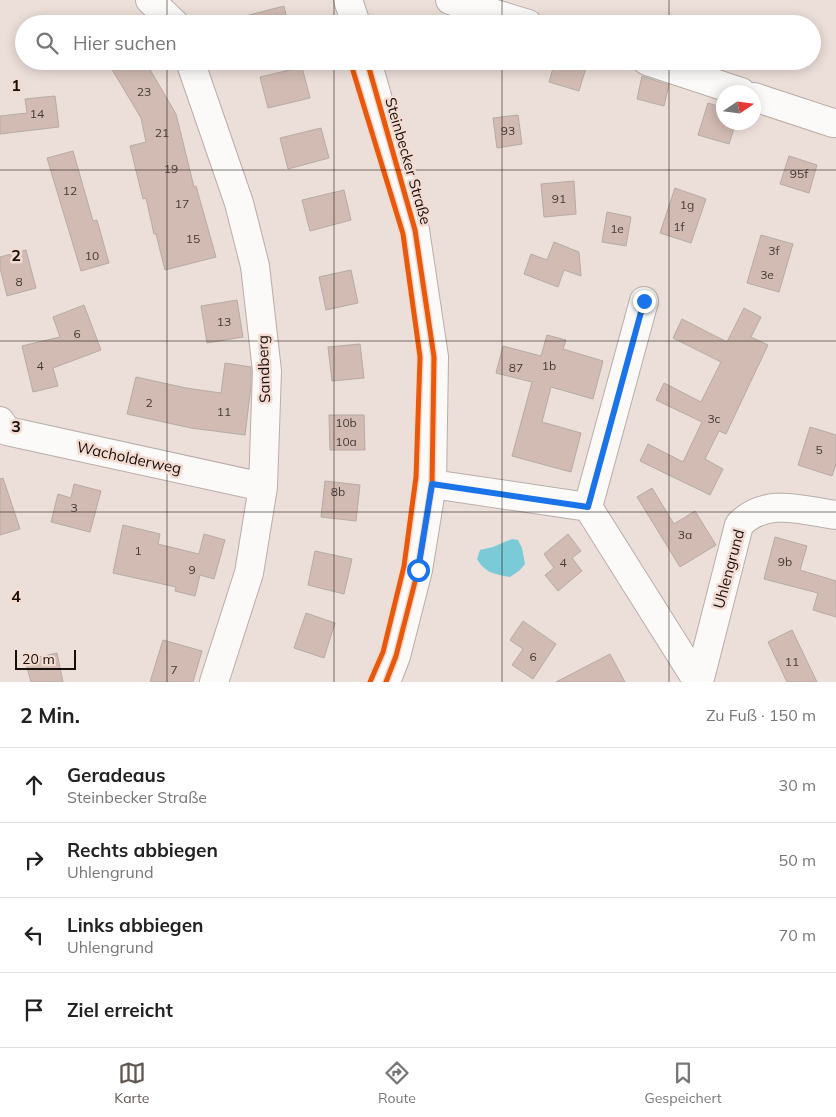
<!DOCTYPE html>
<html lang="de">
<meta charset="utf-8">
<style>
body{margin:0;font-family:Mulish,sans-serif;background:#f2f2f2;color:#222}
.compass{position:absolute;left:716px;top:85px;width:45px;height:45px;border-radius:50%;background:#fff;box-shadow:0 2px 12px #0003;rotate:77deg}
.scale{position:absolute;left:15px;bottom:12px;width:61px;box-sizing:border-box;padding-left:5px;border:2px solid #160e0a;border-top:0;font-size:14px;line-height:18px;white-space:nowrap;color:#160e0a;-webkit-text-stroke:4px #f4dbd1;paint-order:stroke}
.stop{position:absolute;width:15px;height:15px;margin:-11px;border:4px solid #1a73e8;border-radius:50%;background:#fff}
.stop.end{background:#1a73e8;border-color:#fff;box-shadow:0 1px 5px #0008}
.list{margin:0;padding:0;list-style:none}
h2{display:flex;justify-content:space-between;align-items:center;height:65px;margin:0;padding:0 20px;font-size:21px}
h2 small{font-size:16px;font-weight:400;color:#767676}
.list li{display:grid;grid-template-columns:32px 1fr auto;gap:15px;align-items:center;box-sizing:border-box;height:75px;padding:0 20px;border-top:1px solid #e0e0e0}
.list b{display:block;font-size:19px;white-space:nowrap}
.list p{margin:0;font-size:16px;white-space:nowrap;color:#767676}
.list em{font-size:16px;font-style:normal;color:#767676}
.icon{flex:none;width:28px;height:28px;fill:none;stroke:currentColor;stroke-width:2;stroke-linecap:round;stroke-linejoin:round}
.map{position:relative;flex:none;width:836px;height:682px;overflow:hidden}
.search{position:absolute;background:#fff;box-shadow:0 2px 12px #0003;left:15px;right:15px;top:15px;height:55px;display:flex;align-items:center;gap:12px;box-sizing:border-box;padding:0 18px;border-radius:28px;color:#767676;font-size:19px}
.sheet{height:365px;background:#fff}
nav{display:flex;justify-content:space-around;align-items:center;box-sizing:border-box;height:70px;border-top:1px solid #e0e0e0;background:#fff;font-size:14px;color:#767676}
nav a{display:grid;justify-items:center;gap:2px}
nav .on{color:#615752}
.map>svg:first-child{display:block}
.water{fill:#7acad7}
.building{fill:#d1bbb2;stroke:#b6aba6}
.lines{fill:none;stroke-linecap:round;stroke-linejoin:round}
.minor-casing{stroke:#b8aea9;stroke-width:30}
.minor{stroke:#fcfaf9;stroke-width:28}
.cycleway-casing{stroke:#f4dbd1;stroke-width:8}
.cycleway{stroke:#e8590c;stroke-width:5}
.route{stroke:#1a73e8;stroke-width:6}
.grid{fill:none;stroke:#160e0a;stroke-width:1;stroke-opacity:0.55}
.labels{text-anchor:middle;stroke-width:5;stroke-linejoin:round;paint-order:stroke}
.number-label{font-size:12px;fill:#453934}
.street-label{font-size:15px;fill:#160e0a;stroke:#f4dbd1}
.grid-label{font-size:16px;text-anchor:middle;font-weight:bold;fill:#160e0a;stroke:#f4dbd1;stroke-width:5;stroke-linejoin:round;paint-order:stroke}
</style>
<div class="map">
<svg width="836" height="682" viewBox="0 0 836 682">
<rect width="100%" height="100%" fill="#ecded9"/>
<path class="water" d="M512 539 518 540 522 548 525 564 520 570 510 577C495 574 485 573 477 559L480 550 493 547Z"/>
<path class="building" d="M284 6 288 24H239L238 18Z
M107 61H145L176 114 194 187 196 186 216 257 165 270 156 234H154L146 198 143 199 130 146 146 142 141 118Z
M555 61H588L579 91 549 82Z
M302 67 310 98 268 108 260 77Z
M642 76 669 85 664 106 637 99Z
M55 96 59 127 0 134V116L27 113 25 99Z
M708 103 724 108V122H736L729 144 698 135Z
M518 115 522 144 497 148 493 118Z
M321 128 329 158 288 169 280 138Z
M73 151 93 221 97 220 109 263 81 271 47 158Z
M789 156 817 165 809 193 780 184Z
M574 181 576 214 544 217 541 184Z
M675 188 706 199 691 243 660 233Z
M344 190 351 220 310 231 302 200Z
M607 212 631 217 626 246 602 242Z
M761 235 793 244 779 292 747 283Z
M554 242 579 252 581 276 564 270 558 287 524 274 531 254 547 260Z
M26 250 36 288 7 296 0 268V257Z
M351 270 358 303 326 310 319 277Z
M237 300 243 337 207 343 201 306Z
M84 305 101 350 53 368 58 386 33 392 22 346 60 337 53 317Z
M744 308 761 317 751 337 768 345 726 434 719 431 705 459 723 469 710 495 640 461 648 444 683 462 702 422 656 400 664 383 701 402 721 362 673 338 682 319 727 342Z
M547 335 566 340 563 349 603 361 593 399 551 387 542 422 581 433 571 472 512 456 532 382 496 373 503 346 541 356Z
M360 344 364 378 332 381 328 347Z
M225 363 251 367V386L245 435 191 428 127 414 136 377 186 388 221 393Z
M329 415H364L365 450H330Z
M810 427 836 435V464L832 476 798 465Z
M3 478 20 529 0 535V479Z
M325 481 360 485 356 521 321 517Z
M74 484 101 491 90 532 51 522 58 494 71 498Z
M652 488 674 524 695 511 716 545 680 567 637 497Z
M123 525 160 534 158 544 199 554 204 534 225 540 214 579 200 575 195 596 175 591 176 587 113 573Z
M568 534 581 551 572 558 582 571 558 591 545 575 554 568 544 554Z
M775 537 807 546 800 570 836 581V617L813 610 818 593 764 579Z
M315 551 352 559 344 594 308 585Z
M306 613 335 623 324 658 294 648Z
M523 621 556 644 533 679 512 665 523 649 510 640Z
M792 630 817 682H787L768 642Z
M163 640 202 651 193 682H150Z
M57 653 63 682H31L25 660Z
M610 654 625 682H556Z"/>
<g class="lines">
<defs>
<path id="minor" d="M150 0 175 24
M348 0 356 24
M450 0 528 24
M190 61 239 203 255 266 267 371 263 487 249 573 214 682
M367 61 415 230 434 357 432 484 418 570 396 656 386 682
M647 61 741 92
M754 97 833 123
M0 421 7 431 263 487
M432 484 588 507 698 682
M588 507 644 301
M699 682 739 525C765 497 802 510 836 515"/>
</defs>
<use href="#minor" class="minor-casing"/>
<use href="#minor" class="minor"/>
<defs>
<path id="cycleway" d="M350 61 403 234 420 357 416 477 404 566 383 652 370 682
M367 61 415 230 434 357 432 484 418 570 396 656 386 682"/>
</defs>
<use href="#cycleway" class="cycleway-casing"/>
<use href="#cycleway" class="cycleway"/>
</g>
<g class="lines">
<path class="route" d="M418 570 432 484 588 507 644 301"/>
</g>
<path class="grid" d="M167 0V24M334 0V24M502 0V24M669 0V24M167 61V682M334 61V682M502 61V682M669 61V682M0 170H836M0 341H836M0 512H836"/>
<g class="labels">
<g class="number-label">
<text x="144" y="96">23</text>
<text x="37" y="118">14</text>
<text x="508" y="135">93</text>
<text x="162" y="137">21</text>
<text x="171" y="173">19</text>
<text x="799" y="178">95f</text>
<text x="70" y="195">12</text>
<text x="559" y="203">91</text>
<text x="182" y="208">17</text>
<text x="687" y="209">1g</text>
<text x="679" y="231">1f</text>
<text x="617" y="233">1e</text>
<text x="193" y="243">15</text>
<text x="774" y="255">3f</text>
<text x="92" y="260">10</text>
<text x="767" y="279">3e</text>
<text x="19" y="286">8</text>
<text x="224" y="326">13</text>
<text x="77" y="338">6</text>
<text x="40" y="370">4</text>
<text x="549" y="370">1b</text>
<text x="516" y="372">87</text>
<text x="149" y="407">2</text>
<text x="224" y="416">11</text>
<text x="714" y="423">3c</text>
<text x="346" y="427">10b</text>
<text x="346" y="446">10a</text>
<text x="819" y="454">5</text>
<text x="338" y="496">8b</text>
<text x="74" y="512">3</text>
<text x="685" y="539">3a</text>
<text x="138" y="555">1</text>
<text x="785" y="566">9b</text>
<text x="563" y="567">4</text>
<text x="192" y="574">9</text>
<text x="533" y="661">6</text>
<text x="792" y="666">11</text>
<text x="174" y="674">7</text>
</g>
<g class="street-label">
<text transform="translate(408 161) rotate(74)" y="5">Steinbecker Straße</text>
<text transform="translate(264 369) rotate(-92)" y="5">Sandberg</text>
<text transform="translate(129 458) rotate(12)" y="5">Wacholderweg</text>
<text transform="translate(729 569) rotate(-75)" y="5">Uhlengrund</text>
</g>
</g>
<g class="grid-label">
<text x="16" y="91">1</text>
<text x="16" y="261">2</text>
<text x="16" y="432">3</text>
<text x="16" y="602">4</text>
</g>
</svg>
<svg class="compass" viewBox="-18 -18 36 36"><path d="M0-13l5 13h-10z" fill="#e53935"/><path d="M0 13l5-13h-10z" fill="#767676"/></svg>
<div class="scale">20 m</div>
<div class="stop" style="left:418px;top:570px"></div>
<div class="stop end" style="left:644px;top:301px"></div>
<div class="search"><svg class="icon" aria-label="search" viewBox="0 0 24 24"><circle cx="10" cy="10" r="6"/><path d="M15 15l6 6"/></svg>Hier suchen</div>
</div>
<section class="sheet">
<h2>2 Min.<small>Zu Fuß · 150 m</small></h2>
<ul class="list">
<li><svg class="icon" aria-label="ahead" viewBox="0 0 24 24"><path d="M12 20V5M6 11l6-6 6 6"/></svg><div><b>Geradeaus</b><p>Steinbecker Straße</p></div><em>30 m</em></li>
<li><svg class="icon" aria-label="right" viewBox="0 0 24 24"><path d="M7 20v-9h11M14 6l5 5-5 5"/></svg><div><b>Rechts abbiegen</b><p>Uhlengrund</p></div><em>50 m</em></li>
<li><svg class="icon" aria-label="left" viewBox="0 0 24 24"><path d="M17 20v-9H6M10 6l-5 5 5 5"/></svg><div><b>Links abbiegen</b><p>Uhlengrund</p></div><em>70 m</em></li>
<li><svg class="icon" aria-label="arrive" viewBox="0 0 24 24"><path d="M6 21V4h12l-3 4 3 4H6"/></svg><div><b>Ziel erreicht</b></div></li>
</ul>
</section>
<nav>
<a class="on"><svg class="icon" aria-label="map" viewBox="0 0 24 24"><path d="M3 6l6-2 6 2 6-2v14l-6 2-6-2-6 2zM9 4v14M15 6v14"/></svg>Karte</a>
<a><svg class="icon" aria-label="directions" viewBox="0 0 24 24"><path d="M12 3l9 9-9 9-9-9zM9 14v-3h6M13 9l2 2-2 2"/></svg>Route</a>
<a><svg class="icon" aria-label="saved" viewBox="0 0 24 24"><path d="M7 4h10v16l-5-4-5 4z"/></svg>Gespeichert</a>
</nav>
